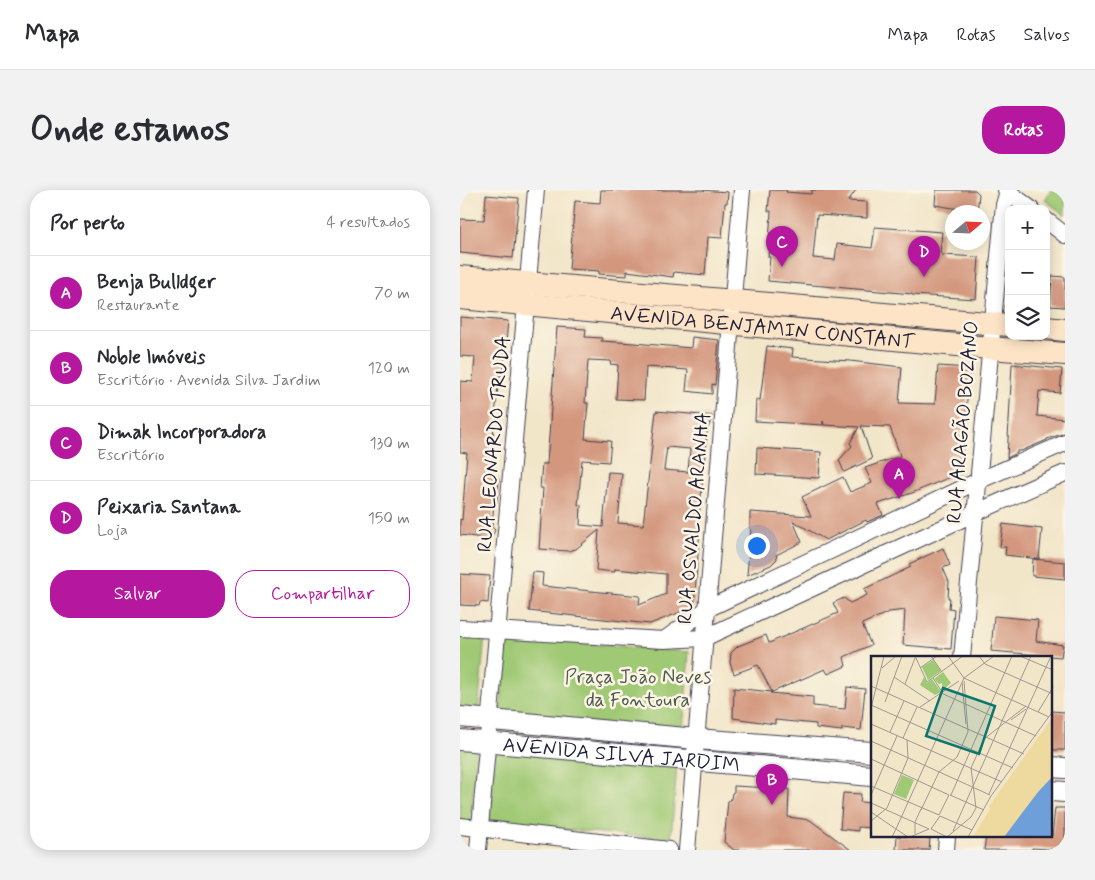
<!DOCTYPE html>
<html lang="pt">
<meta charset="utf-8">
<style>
body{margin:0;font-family:Mynerve,sans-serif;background:#f2f2f3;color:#2b2b33}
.controls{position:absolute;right:15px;top:15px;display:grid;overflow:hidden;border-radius:10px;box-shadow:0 2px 12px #0003}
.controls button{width:45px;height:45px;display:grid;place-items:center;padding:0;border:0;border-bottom:1px solid #e1e1e2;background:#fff;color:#2b2b33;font:25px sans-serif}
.compass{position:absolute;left:485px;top:15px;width:45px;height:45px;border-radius:50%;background:#fff;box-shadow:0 2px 12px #0003;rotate:71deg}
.you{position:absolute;left:296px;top:355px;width:18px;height:18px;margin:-12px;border:4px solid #fff;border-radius:50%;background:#1a73e8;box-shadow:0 0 0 8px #1a73e833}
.badge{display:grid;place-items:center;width:32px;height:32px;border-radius:50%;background:#b5179e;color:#fff;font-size:16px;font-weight:700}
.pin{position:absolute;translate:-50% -41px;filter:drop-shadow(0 1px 2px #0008)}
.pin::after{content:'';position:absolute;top:26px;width:18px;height:15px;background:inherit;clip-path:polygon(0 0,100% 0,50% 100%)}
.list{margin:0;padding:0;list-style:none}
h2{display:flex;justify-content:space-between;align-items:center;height:65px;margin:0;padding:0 20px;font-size:21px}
h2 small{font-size:16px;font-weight:400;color:#7c7c81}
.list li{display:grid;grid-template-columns:32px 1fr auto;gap:15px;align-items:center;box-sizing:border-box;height:75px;padding:0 20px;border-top:1px solid #e1e1e2}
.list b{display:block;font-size:19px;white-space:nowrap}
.list p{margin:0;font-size:16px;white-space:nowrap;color:#7c7c81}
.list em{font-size:16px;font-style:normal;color:#7c7c81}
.actions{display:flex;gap:10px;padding:15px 20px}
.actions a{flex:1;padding:11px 0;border:1px solid #b5179e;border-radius:20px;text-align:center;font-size:18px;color:#b5179e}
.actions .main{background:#b5179e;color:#fff}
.icon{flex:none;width:28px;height:28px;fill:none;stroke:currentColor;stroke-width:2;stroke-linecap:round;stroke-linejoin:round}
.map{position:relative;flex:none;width:605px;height:660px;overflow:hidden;border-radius:20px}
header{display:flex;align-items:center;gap:30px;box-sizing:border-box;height:70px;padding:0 25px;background:#fff;border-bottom:1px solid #e1e1e2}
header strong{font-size:24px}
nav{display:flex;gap:28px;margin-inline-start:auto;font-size:18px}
.intro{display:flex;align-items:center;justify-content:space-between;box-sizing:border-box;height:120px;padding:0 30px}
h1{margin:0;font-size:35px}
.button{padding:12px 22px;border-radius:20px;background:#b5179e;color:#fff;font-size:18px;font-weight:700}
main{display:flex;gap:30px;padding:0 30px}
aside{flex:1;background:#fff;border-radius:20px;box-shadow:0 2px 12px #0003}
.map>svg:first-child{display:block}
.green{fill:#a0c975;stroke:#617658}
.building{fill:#d3977e;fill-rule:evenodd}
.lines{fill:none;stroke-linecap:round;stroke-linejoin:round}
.minor-casing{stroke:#413f50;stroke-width:18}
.tertiary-casing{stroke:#413f50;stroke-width:22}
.secondary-casing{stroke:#413f50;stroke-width:24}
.minor{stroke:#fff;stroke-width:16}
.tertiary{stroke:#fff;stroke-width:20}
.secondary{stroke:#fee4c6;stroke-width:22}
.labels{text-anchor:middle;stroke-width:5;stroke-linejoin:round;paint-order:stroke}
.street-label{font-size:20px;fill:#22223b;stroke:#fcf5e5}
.park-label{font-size:20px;fill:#4e5c4f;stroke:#fcf5e5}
.inset-road{fill:none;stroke:#9f9890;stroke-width:1}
.view{fill:#0f766e;fill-opacity:0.15;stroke:#0f766e;stroke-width:2.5}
.inset-edge{fill:none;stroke:#22223b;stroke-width:2.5}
</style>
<header>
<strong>Mapa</strong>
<nav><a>Mapa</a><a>Rotas</a><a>Salvos</a></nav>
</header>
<div class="intro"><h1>Onde estamos</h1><a class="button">Rotas</a></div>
<main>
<aside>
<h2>Por perto<small>4 resultados</small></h2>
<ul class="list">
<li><span class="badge">A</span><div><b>Benja Bulldger</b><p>Restaurante</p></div><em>70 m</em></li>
<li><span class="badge">B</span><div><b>Noble Imóveis</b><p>Escritório · Avenida Silva Jardim</p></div><em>120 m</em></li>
<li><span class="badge">C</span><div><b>Dimak Incorporadora</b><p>Escritório</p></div><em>130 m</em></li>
<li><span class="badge">D</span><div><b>Peixaria Santana</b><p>Loja</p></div><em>150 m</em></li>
</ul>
<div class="actions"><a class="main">Salvar</a><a>Compartilhar</a></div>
</aside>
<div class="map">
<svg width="605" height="660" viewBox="0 0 605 660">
<rect width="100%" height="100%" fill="#fcf5e5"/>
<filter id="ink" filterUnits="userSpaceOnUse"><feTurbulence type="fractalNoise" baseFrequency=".02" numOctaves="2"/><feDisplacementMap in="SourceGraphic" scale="10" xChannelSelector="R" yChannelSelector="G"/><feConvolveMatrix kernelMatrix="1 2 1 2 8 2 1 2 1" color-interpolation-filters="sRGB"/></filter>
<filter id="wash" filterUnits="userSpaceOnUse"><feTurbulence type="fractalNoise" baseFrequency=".0096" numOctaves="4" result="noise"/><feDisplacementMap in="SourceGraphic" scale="20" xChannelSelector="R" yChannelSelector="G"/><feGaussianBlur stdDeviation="1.12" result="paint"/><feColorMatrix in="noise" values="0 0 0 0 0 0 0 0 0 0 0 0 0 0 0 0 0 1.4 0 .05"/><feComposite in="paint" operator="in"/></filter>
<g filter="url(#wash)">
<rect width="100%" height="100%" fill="#f2e6c9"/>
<path class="green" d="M591 0H605V25L585 10Z
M0 442 25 444 18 523 0 521Z
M47 447 229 462 223 541 40 525Z
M0 553 17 554 11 632 0 631Z
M36 559 217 575 211 649 29 633Z"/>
<g id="blocks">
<path class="building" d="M141 0H241L268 2 267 13H265L262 48 248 47 245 85 214 82 213 87 167 81V86L139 84V81L109 79 115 11 140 13Z
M310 0H327L326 2 351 4 352 0H396L388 11 407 12V28L357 25 353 68 375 70 377 54 412 58 415 37 482 42 480 63 482 65 519 67 516 109 452 105V104L308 91 310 67H308L311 21H308Z
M476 0H515L519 4 517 22 475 15Z
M26 5 59 8 53 68 0 63V29L24 30Z
M592 86 605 87V117L590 116Z
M0 127 48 131 43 186H39L30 276H34L33 288H39L37 313 34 312 32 337 35 340 31 349 0 345V329L2 330 7 263 0 262V191L13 192 15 167 0 166Z
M97 137 126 139 125 147 142 148 141 151 174 153 231 158 232 147 259 150 255 195 252 194V204L226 201 228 180 186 177 184 210 156 209 158 175 150 174 151 171 128 170 125 213H128L125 249 151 251 149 272 122 270 118 315H121L120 335 143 337 148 282 162 283 158 333 183 335 196 221 252 226 247 242 238 339H240L234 416 231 418 190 434 69 421 73 382 83 383 82 396 180 406 179 415 206 404V384L155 379V382L136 380 139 340 116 359 108 361 79 359 83 298H80L82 274H87ZM207 257 230 259 228 282 204 280Z
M307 156 333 159 332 167 390 171 442 177 439 213 475 214 478 176 510 178 500 283 452 303 418 314 423 325 407 332 406 330 366 350 333 331 342 352 316 365 317 369 311 375 287 385 291 339H290V322L351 326 342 307 383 287 390 302 412 293 405 278 440 266 430 237 401 236 412 269 384 282 379 270 392 256 390 253 399 237 364 235 363 231V235L295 231 296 209 300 210Z
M552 174 602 179 600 203 579 201 577 226 605 229V243L587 249V250L561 261H557V263L547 268Z
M297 258 361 262 359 288 296 284Z
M543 334 582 339 579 369 545 365 546 357H540Z
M483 358 490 375 483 378 489 392 488 408H490L489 418 494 419 491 459 443 455 445 420 429 422 402 434 411 455 384 467 386 476 368 484 365 479 310 503 353 507V516L385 519 387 497 405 499 401 540 382 538V541L356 538V534L315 530V534L273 528 274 498 312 502 298 475 274 484 270 473 271 463 278 456 306 445 309 453 378 423 373 413 384 408 390 413 407 405 404 399 451 377 449 374Z
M573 369 605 372V389L572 386Z
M0 384 30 386 28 413 20 412 19 416 0 415Z
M534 426 578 430 576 451 603 455 601 467 531 461Z
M591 521 605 522V560H591Z
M274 596 329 599 328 627 350 630 391 660H274L264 652 268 611 271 609 272 603 274 602Z
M383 603 401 604 400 612 412 613V638L398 637V641L380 639Z
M595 618H605V660L572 658V660H524L526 646H592Z
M437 646 470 648 469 660H436Z"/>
</g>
</g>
<g filter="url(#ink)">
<use href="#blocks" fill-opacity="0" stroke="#413f50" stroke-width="1"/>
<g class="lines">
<defs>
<path id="minor" d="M546 0 571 19
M586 30 605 45
M0 438 204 450 244 448 515 323 605 283
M204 450 247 419 518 291 605 253
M502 468 542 34 544 15 548 1
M0 636 209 660
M18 660 76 0
M227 660 282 0
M486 660 487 646"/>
<g id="tertiary">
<path d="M0 527 236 549 412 562"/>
<path id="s1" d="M0 550 412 586"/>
<path d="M591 577 605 578"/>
<path d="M591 601 605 602"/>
</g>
<g id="secondary">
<path d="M0 87 549 135"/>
<path id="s2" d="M0 108 529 158 605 164"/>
<path d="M586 138 605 140"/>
</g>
</defs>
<use href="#minor" class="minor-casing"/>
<use href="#tertiary" class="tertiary-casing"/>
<use href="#secondary" class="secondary-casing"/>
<use href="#minor" class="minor"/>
<use href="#tertiary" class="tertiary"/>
<use href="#secondary" class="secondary"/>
</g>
</g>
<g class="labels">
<g class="street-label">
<text dy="7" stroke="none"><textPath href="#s2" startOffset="304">AVENIDA BENJAMIN CONSTANT</textPath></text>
<text transform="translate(502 232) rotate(-85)" y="7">RUA ARAGÃO BOZANO</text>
<text transform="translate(33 254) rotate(-85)" y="7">RUA LEONARDO TRUDA</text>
<text transform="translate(233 328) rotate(-85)" y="7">RUA OSVALDO ARANHA</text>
<text dy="7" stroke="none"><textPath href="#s1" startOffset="162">AVENIDA SILVA JARDIM</textPath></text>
</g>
<g class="park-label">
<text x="178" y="493">Praça João Neves<tspan x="178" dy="23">da Fontoura</tspan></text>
</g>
</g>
<g transform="translate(411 466)">
<rect width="181" height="181" fill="#f2e6c9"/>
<path d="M62 4 70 15 57 24 51 11ZM72 16 80 27 72 34 71 27 68 28 63 23ZM53 21 56 27 61 23 70 36 64 39 49 29ZM31 119 43 124 35 143 23 138Z" fill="#a0c975"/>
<path d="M181 62V121L133 181H102L119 153 118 150Z" fill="#eeda9e"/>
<path d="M181 121V181H133L167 136Z" fill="#6f9fd8"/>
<path class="inset-road" d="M44 0 56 26 92 0M60 0 71 16M108 0 114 8 182 38M149 0 182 14M11 12 25 0M49 12 66 0M23 21 59 45M62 22 71 36M93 22 178 61M93 22 123 0M91 27 95 68M34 28 44 2M0 30 153 98M70 37 165 80M14 46 31 0M0 49 142 112M49 51 88 25M0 52 13 0M167 56 182 31M140 64 155 53M0 68 131 126M19 76 33 45M32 82 46 51M0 85 119 139M0 103 78 139M0 130 68 159M118 138 180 0M0 139 26 80M79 139 113 154M80 139 141 0M0 147 58 173M105 152 100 112 113 83 155 50M50 154 68 116 86 101 97 76 93 25M0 156 25 173 93 22 77 0M68 159 78 139M69 160 101 174M0 165 16 152 37 102 36 84M60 173 76 181M60 173 69 160M82 175 160 0M44 178V166L50 153M21 181 25 173 37 181M39 181 58 173M76 181 100 161 105 152M97 181 120 140 182 55"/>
<path class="view" d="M72 32 124 50 108 98 55 80Z"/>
<rect width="181" height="181" class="inset-edge"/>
</g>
</svg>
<div class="controls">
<button>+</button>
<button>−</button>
<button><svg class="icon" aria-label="layers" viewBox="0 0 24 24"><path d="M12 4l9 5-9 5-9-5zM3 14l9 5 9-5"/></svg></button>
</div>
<svg class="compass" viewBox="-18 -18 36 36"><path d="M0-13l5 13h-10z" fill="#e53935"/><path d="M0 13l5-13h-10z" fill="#7c7c81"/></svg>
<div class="you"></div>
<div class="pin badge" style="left:439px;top:309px">A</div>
<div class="pin badge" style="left:312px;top:615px">B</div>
<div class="pin badge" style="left:322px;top:77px">C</div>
<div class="pin badge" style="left:464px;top:87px">D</div>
</div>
</main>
